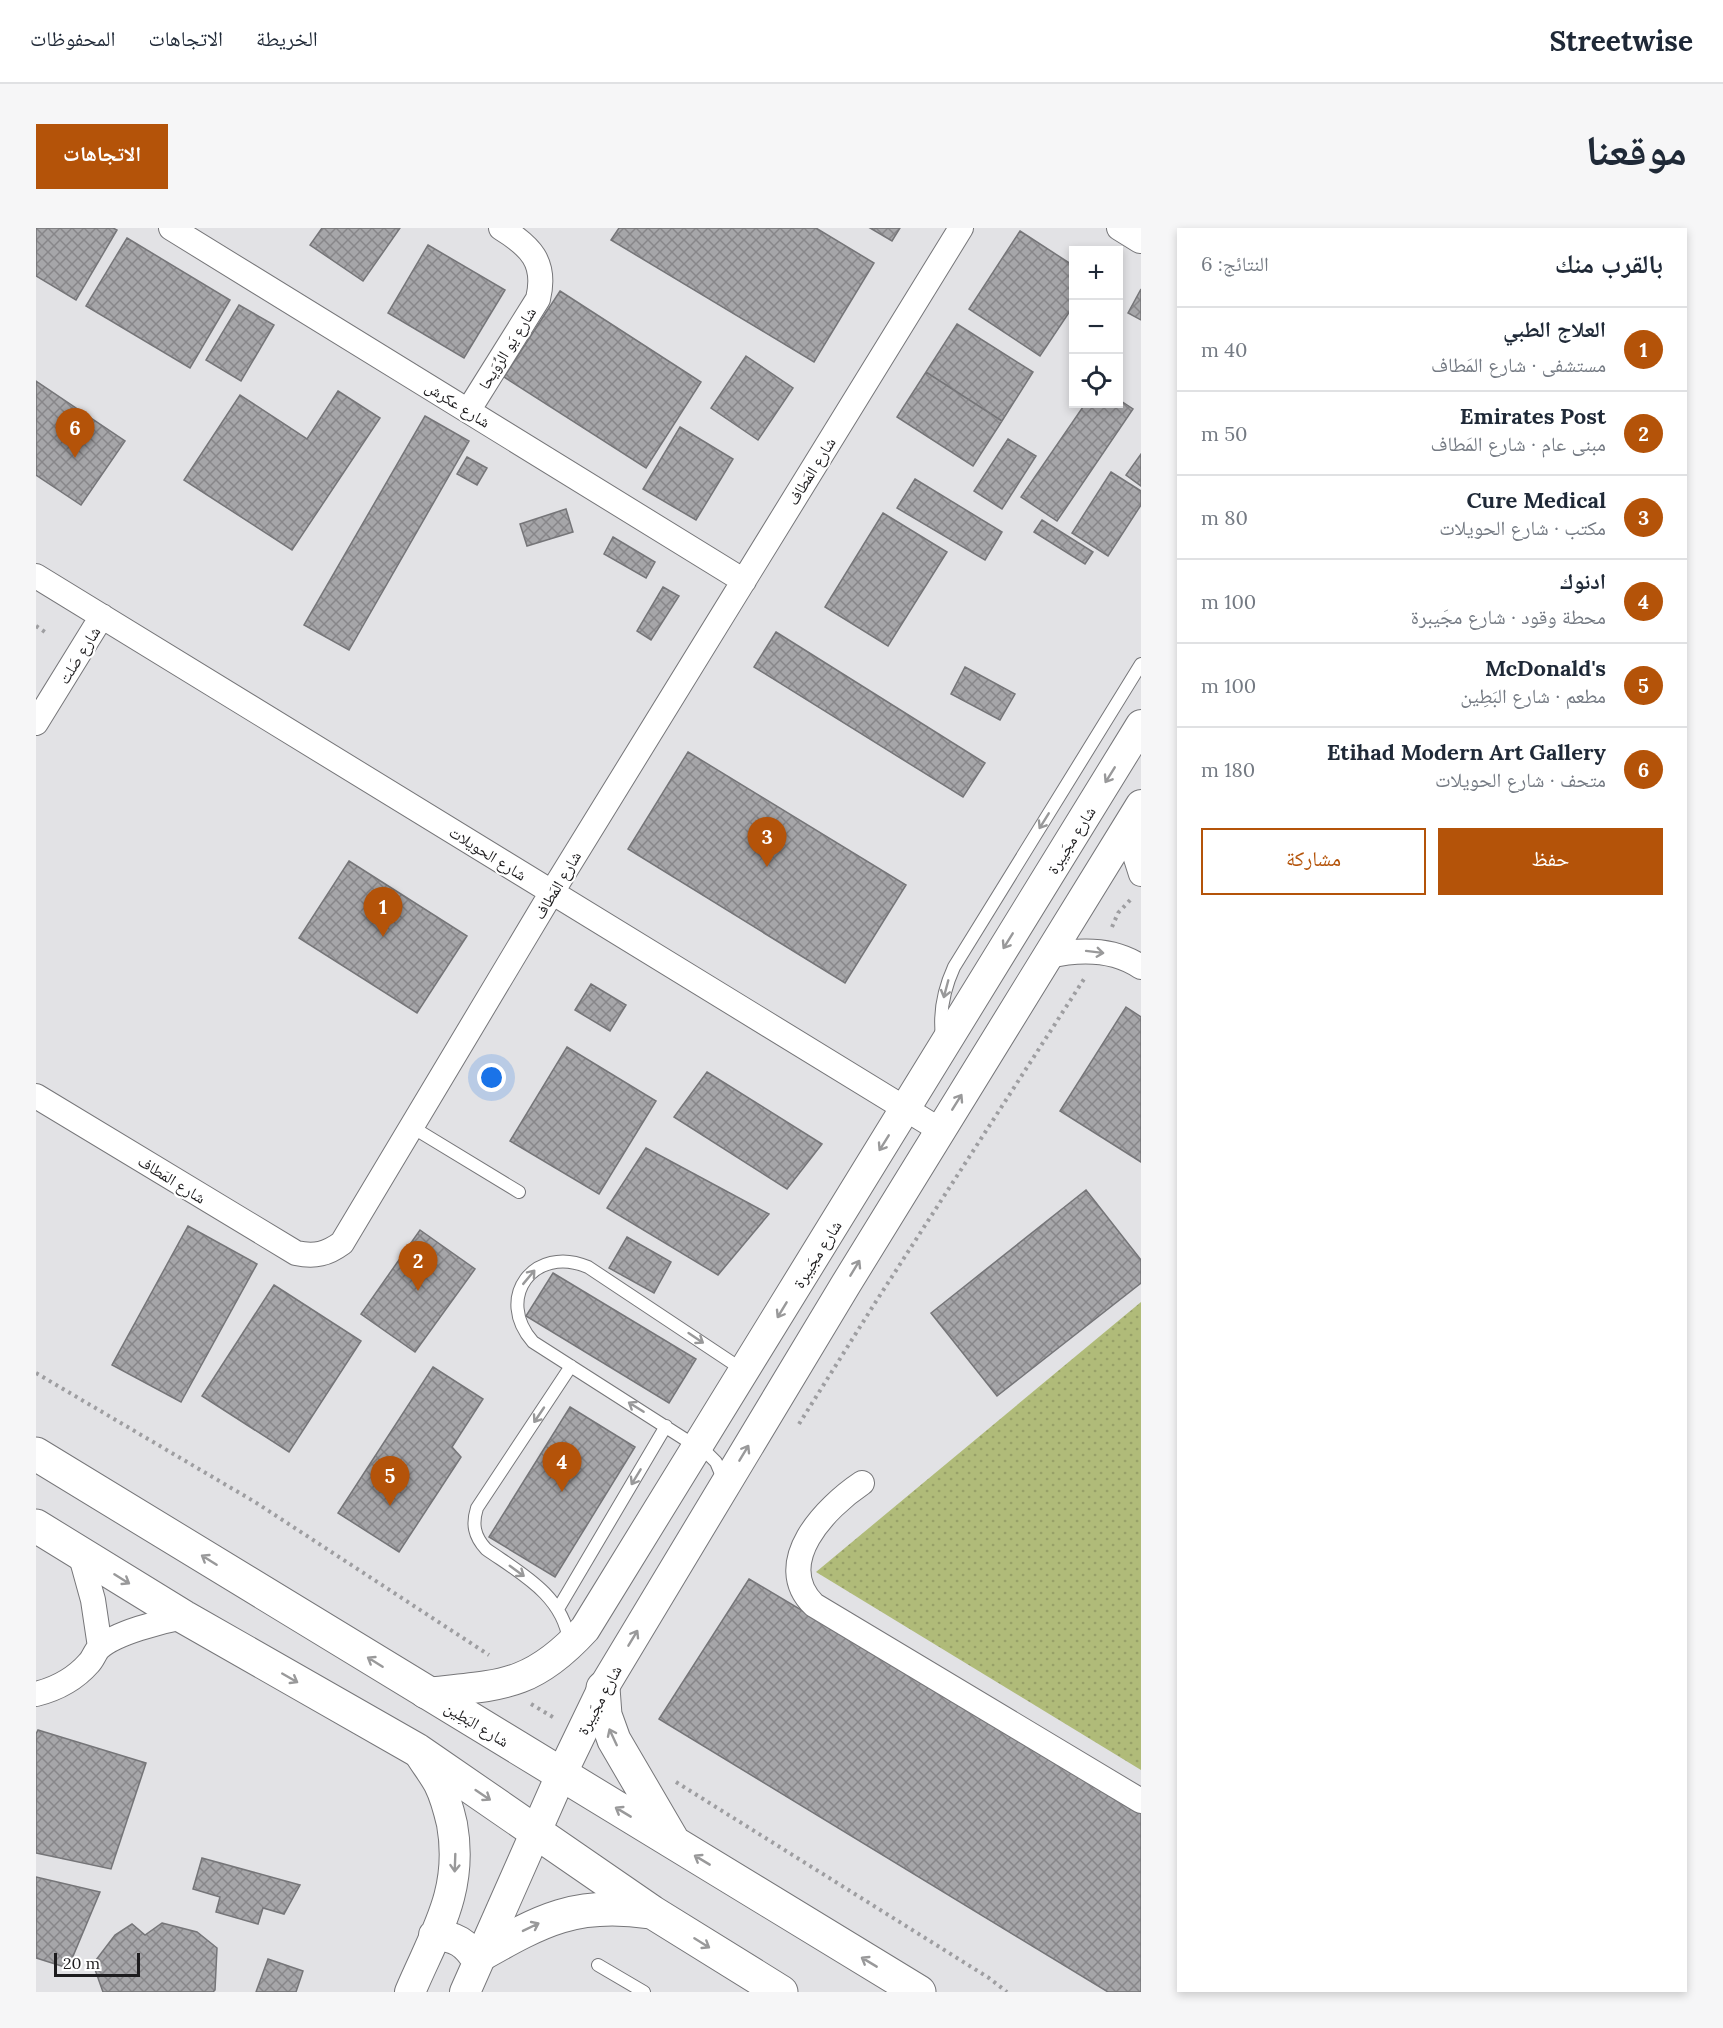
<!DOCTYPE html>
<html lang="ar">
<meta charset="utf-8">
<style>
body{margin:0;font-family:Lora,"Noto Naskh Arabic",serif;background:#f6f6f7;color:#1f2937;direction:rtl}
.controls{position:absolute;right:18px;top:18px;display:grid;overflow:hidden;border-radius:0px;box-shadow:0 3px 9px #0003}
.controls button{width:54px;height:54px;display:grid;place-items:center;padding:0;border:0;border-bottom:2px solid #e0e1e3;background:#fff;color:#1f2937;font:30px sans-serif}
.scale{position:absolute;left:18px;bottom:15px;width:86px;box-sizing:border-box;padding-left:6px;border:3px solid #1d1c1e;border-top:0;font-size:16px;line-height:21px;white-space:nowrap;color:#1d1c1e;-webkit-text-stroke:4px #fff;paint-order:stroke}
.you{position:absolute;left:456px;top:850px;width:21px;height:21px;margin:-15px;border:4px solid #fff;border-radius:50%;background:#1a73e8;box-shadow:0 0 0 9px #1a73e833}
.badge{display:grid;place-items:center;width:39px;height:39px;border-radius:50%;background:#b45309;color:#fff;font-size:20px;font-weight:700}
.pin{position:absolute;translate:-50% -50px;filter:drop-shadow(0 2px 3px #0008)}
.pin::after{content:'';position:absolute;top:32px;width:21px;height:18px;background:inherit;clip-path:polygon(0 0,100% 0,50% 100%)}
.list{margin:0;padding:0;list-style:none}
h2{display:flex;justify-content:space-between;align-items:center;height:78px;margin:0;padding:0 24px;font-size:26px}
h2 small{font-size:20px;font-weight:400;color:#747a83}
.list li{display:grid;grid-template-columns:39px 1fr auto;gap:18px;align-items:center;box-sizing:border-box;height:84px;padding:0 24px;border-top:2px solid #e0e1e3}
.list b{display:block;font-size:22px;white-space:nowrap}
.list p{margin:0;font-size:20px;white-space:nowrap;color:#747a83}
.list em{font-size:20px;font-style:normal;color:#747a83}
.actions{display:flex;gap:12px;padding:18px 24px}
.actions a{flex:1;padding:14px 0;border:2px solid #b45309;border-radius:0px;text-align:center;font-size:21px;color:#b45309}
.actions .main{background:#b45309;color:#fff}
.icon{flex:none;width:33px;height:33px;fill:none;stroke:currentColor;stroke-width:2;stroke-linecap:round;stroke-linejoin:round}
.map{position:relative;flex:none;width:1105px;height:1764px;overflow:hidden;direction:ltr;border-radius:0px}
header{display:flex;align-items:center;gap:36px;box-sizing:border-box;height:84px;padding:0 30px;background:#fff;border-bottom:2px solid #e0e1e3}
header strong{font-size:28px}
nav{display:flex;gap:33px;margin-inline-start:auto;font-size:21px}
.intro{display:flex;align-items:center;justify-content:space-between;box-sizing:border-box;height:144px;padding:0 36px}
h1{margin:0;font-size:42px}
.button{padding:15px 27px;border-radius:0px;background:#b45309;color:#fff;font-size:21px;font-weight:700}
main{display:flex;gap:36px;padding:0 36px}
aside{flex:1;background:#fff;border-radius:0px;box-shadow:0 3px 9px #0003}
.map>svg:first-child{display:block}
.park{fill:url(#park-dots)}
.building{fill:url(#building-cross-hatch);stroke:#757578;stroke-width:1.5}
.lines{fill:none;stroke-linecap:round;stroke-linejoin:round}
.service-casing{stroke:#767679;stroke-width:14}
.minor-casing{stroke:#767679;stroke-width:26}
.tertiary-casing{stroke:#767679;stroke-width:32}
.secondary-casing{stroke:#767679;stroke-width:35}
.path{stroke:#9e9ea1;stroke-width:4;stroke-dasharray:3 4.5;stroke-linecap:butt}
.service{stroke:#fff;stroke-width:12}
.minor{stroke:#fff;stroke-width:24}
.tertiary{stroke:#fff;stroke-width:30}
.secondary{stroke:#fff;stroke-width:33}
.oneway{stroke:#99999a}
.labels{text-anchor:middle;stroke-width:4.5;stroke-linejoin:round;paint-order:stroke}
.street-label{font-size:16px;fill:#1d1c1e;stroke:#fff}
</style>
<header>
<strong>Streetwise</strong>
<nav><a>الخريطة</a><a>الاتجاهات</a><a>المحفوظات</a></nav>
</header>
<div class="intro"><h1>موقعنا</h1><a class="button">الاتجاهات</a></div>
<main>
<aside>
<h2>بالقرب منك<small>النتائج: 6</small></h2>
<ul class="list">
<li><span class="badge">1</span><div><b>العلاج الطبي</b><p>مستشفى · شارع المَطاف</p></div><em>40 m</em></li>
<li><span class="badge">2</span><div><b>Emirates Post</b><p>مبنى عام · شارع المَطاف</p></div><em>50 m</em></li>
<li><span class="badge">3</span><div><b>Cure Medical</b><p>مكتب · شارع الحويلات</p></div><em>80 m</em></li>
<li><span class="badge">4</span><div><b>ادنوك</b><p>محطة وقود · شارع مجَيبرة</p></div><em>100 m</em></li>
<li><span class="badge">5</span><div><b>McDonald's</b><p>مطعم · شارع البَطِين</p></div><em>100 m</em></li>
<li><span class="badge">6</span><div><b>Etihad Modern Art Gallery</b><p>متحف · شارع الحويلات</p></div><em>180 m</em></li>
</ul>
<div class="actions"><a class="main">حفظ</a><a>مشاركة</a></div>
</aside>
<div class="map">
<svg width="1105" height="1764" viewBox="0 0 1105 1764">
<defs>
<pattern id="park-dots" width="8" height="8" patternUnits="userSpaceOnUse" patternTransform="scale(1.5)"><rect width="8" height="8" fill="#b0bb79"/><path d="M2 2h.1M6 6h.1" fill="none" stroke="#97a068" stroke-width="1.8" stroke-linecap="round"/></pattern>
<pattern id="building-cross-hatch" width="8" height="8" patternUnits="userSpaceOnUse" patternTransform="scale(1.5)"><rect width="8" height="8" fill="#a6a6a9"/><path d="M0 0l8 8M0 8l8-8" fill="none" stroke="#878689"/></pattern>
</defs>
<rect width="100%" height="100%" fill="#e2e2e5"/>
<path class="park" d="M1105 1074V1542L780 1344Z"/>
<path class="building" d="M0 0H77L81 2 40 72 0 48Z
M286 0H364L327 53 274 17Z
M583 0H780L838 35 778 134 575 12Z
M834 0H864L856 13Z
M984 3 1038 38V77L1004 128 933 81Z
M91 10 194 72 154 140 50 78Z
M392 17 469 62 428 130 352 85Z
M1105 61V92L1092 85Z
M524 63 665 154 610 240 468 149Z
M203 77 238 97 205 153 170 132Z
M921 96 997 144 966 193 890 144Z
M710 128 757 160 722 212 675 180Z
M890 144 966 193 937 238 861 189Z
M0 153 89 213 45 277 0 247Z
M302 163 344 190 256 322 148 252 204 167 271 211Z
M1082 171 1097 181 1021 293 985 269 1049 176H1082Z
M389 188 433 213 313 422 268 397Z
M644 199 697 231 660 292 607 261Z
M972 211 1000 228 966 281 938 263Z
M1105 226V258L1090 247Z
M431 229 451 240 441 257 421 246Z
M1075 244 1105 263V277L1072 328 1036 305Z
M879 251 966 304 949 332 861 280Z
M530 281 537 304 491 318 484 296Z
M847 285 911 324 852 418 789 379Z
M1006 292 1057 324 1049 336 998 304Z
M577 309 619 334 610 350 568 326Z
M627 359 643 368 615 412 601 403Z
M740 404 949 535 927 569 718 439Z
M929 439 979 466 964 492 915 466Z
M652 524 870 657 809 755 592 621Z
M313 633 431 708 381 785 263 710Z
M555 756 590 777 574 803 539 782Z
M1090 779 1105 789V934L1024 883Z
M531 819 620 873 563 966 474 913Z
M671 844 786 916 751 961 638 889Z
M610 920 733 986 682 1047 571 980Z
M1050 962 1105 1032V1055L961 1168 895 1085Z
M152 998 221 1036 145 1174 76 1137Z
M384 1002 439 1041 379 1124 325 1086Z
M591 1009 635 1034 618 1065 573 1040Z
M517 1045 660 1131 633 1175 490 1088Z
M238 1057 325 1113 253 1224 166 1168Z
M397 1139 447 1171 416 1219 425 1229 363 1324 302 1285Z
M534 1179 599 1219 519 1349 453 1309Z
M713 1351 1105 1584V1764H1072L623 1491Z
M2 1502 110 1535 75 1641 0 1625V1506Z
M166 1630 264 1657 248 1686 227 1680 222 1696 180 1684 184 1669 157 1661Z
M0 1649 64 1664 32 1740 0 1730Z
M126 1695 161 1704 181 1720 179 1762 177 1764H67L57 1736 79 1707 96 1696 109 1707Z
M232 1731 267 1743 260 1764H220Z"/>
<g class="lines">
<defs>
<path id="service" d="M906 808C903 784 908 761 918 739L1105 436
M376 899 483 964
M688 1253 680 1234 672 1226 497 1114C458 1070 498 1016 552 1039L707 1142
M522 1381 630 1198
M533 1413C527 1367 484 1345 450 1321 438 1308 436 1296 441 1280L535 1138
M562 1737 608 1764"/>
<path id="minor" d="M135 0 708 353
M1083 0 1104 13
M432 183 502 71C511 34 494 18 465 0
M0 348 904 902
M0 495 66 388
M1096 593 1098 624 1105 646
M1012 728C1043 721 1077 720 1105 739
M0 868 260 1025C279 1029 291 1026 306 1015L516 664 925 0
M826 1255C790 1279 735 1335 778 1377L1105 1573
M44 1325 57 1372 64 1419
M0 1466C20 1461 39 1451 53 1435 57 1431 59 1424 63 1420 79 1405 126 1393 148 1389"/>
<path id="tertiary" d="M389 1465C464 1457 495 1460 549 1401L1105 497
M398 1707C419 1708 431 1715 441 1733
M374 1764C399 1705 428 1663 416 1596 413 1583 409 1568 403 1556 397 1545 389 1535 383 1525
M429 1764 525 1547 567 1460 810 1056 1105 577"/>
<path id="secondary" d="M0 1226 883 1764
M0 1298 148 1389 381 1522 616 1684 745 1764
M567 1460 569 1487 578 1512 637 1613
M444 1727C506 1692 540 1673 614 1684"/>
</defs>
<use href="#service" class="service-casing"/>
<use href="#minor" class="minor-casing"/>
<use href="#tertiary" class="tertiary-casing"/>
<use href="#secondary" class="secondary-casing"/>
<path class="path" d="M0 398 9 404
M1076 699 1082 685 1097 669
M0 1145 219 1274 453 1427
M763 1196 839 1075 1050 748
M495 1476 520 1491
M640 1554 953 1750 971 1764"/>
<use href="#service" class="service"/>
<use href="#minor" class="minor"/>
<use href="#tertiary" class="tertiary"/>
<use href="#secondary" class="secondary"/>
</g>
<defs><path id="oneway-shaft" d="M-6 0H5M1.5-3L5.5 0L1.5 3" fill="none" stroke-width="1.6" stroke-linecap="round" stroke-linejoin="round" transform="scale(1.5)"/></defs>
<g class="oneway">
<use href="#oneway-shaft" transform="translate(1074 547) rotate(122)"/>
<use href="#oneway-shaft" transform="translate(1008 593) rotate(122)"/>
<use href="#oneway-shaft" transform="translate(972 713) rotate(122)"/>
<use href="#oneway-shaft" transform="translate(1059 724) rotate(7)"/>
<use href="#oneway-shaft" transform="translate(910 761) rotate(105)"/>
<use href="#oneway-shaft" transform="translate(921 874) rotate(-58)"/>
<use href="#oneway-shaft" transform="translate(848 915) rotate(122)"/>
<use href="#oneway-shaft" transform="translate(819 1040) rotate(-59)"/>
<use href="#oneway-shaft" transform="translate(493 1049) rotate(-50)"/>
<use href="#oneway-shaft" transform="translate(746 1082) rotate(121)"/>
<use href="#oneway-shaft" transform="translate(660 1110) rotate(34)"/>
<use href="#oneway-shaft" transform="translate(600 1179) rotate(-148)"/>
<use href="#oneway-shaft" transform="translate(503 1187) rotate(124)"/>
<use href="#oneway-shaft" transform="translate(708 1225) rotate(-59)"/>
<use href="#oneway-shaft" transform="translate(600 1249) rotate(121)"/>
<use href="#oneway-shaft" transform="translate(173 1332) rotate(-148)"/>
<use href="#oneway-shaft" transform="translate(481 1343) rotate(36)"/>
<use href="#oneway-shaft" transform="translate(86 1351) rotate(32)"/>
<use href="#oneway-shaft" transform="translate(597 1410) rotate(-59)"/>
<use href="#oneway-shaft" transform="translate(339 1434) rotate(-148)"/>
<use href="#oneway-shaft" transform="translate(254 1450) rotate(30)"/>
<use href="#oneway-shaft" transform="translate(577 1509) rotate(-115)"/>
<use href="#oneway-shaft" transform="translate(447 1567) rotate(34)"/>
<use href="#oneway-shaft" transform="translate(587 1584) rotate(-149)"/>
<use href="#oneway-shaft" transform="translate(666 1632) rotate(-149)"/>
<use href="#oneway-shaft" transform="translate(419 1635) rotate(92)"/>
<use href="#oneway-shaft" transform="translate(495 1699) rotate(-26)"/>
<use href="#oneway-shaft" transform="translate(666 1715) rotate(32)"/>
<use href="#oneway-shaft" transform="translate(833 1734) rotate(-149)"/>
</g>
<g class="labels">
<g class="street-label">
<text transform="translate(471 120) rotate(-58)" y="6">شارع يَو الرِّوَيحا</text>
<text transform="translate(422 176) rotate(32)" y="6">شارع عكرش</text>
<text transform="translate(775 243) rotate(-58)" y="6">شارع المَطاف</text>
<text transform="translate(43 427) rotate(-58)" y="6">شارع صَلت</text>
<text transform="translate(1035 612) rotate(-58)" y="6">شارع مجَيبرة</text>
<text transform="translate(452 625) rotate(32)" y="6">شارع الحويلات</text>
<text transform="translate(521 657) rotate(-59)" y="6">شارع المَطاف</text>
<text transform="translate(136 951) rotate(32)" y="6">شارع المَطاف</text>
<text transform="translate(781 1026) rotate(-58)" y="6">شارع مجَيبرة</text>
<text transform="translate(563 1472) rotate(-62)" y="6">شارع مجَيبرة</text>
<text transform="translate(441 1496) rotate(31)" y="6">شارع البَطِين</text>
</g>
</g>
</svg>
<div class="controls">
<button>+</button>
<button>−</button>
<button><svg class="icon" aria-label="locate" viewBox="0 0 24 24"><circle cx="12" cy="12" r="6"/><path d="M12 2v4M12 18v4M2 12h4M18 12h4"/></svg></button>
</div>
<div class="scale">20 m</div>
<div class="you"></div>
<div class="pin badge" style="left:347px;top:709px">1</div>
<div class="pin badge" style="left:382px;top:1063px">2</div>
<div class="pin badge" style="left:731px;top:639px">3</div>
<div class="pin badge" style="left:526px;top:1264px">4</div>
<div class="pin badge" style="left:354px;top:1278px">5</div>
<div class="pin badge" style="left:39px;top:230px">6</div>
</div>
</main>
